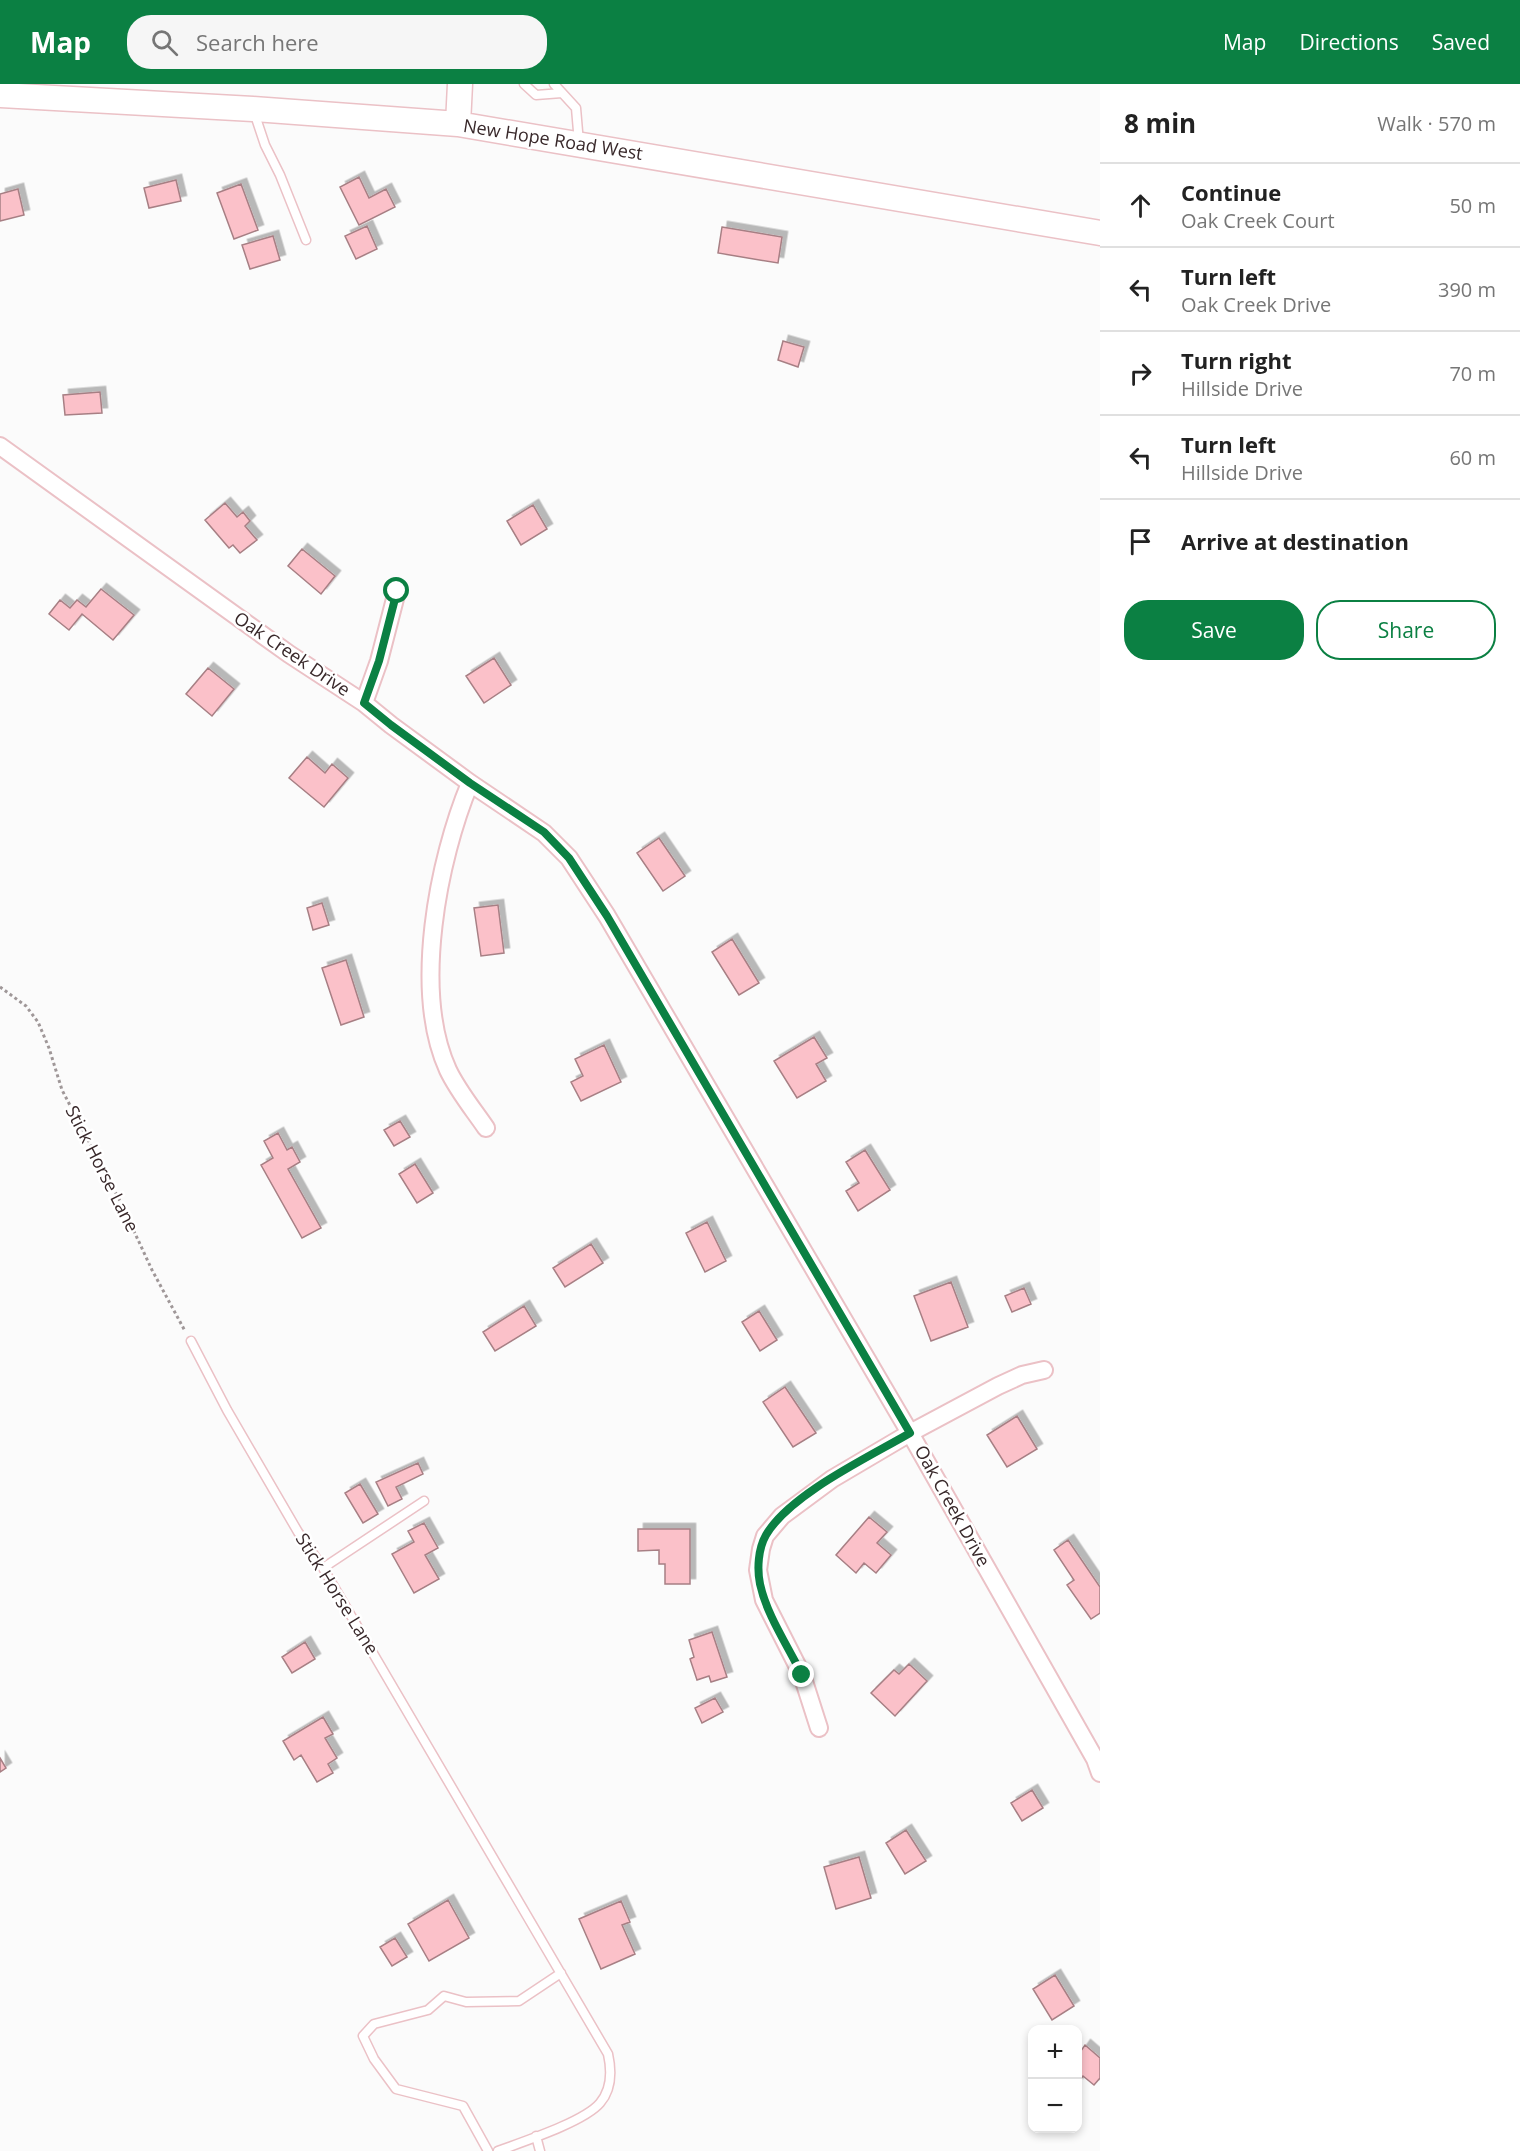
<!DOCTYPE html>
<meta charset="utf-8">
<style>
body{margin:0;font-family:"Open Sans",sans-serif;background:#f6f6f6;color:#222}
.controls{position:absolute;right:18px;bottom:18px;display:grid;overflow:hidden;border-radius:12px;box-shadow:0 3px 9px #0003}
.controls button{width:54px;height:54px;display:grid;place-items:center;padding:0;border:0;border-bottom:2px solid #e0e0e0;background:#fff;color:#222;font:30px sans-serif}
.stop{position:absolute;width:18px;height:18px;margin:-14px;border:4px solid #0b8043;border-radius:50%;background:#fff}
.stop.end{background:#0b8043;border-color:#fff;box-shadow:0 2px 6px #0008}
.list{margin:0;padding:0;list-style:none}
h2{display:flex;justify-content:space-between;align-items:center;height:78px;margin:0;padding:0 24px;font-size:26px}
h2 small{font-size:20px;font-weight:400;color:#767676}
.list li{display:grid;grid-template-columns:39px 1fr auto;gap:18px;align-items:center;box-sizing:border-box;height:84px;padding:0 24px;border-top:2px solid #e0e0e0}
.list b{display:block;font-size:22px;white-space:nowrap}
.list p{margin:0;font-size:20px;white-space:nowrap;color:#767676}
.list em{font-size:20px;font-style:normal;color:#767676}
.actions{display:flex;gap:12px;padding:18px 24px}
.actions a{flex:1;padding:14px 0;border:2px solid #0b8043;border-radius:24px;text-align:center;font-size:21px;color:#0b8043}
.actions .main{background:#0b8043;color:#fff}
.icon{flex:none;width:33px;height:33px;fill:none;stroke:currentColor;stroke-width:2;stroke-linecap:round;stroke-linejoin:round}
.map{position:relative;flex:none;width:1100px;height:2067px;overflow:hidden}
header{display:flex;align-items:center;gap:36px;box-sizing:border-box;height:84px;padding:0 30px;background:#0b8043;color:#fff}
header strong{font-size:28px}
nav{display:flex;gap:33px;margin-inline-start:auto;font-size:21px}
.search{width:420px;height:54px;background:#f6f6f6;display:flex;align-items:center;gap:15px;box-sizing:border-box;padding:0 21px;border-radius:24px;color:#767676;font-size:22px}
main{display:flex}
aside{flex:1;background:#fff}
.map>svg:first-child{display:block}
.building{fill:#fbc1c9;stroke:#a77f84;stroke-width:1.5;filter:url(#shadow)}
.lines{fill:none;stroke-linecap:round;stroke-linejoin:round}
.lane-casing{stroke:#ebc1c6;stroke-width:11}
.street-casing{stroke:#ebc1c6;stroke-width:20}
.secondary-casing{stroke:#ebc1c6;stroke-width:27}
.path{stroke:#9f9798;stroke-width:3;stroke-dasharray:3 3;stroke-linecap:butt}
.lane{stroke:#fff;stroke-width:8}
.street{stroke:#fff;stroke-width:16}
.secondary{stroke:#fff;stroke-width:24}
.route{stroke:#0b8043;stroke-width:8}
.labels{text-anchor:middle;stroke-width:5;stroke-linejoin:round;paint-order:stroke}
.street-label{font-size:18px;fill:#38282a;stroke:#fff}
</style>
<header>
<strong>Map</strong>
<div class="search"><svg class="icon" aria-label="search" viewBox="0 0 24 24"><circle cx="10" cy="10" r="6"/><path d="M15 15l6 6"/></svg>Search here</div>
<nav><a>Map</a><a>Directions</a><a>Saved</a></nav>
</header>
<main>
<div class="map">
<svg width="1100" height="2067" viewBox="0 0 1100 2067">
<defs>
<filter id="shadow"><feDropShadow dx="5.5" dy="-5.5" stdDeviation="0" flood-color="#0004"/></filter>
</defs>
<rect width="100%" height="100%" fill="#fbfbfb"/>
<path class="building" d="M359 93 369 114 386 105 395 123 359 141 340 103Z
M176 96 181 117 149 124 144 104Z
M241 100 258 146 234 155 217 109Z
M18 105 24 131 0 137V110Z
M367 142 377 165 356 175 345 152Z
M722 143 782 153 778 179 718 169Z
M273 152 280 176 250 185 242 161Z
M783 257 804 263 798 283 778 276Z
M100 308 102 329 65 331 63 311Z
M225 419 237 433 243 428 250 437 245 442 257 456 240 469 233 461 229 464 205 436Z
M533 421 547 445 521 461 507 437Z
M302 465 335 492 321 510 288 482Z
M101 505 134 531 113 556 82 530 69 546 49 530 60 516 70 524 77 516 86 523Z
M494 574 511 601 484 619 466 592Z
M208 584 234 605 212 632 186 610Z
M307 673 325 689 332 680 348 694 324 723 289 694Z
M659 754 685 792 663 807 637 769Z
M322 819 329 841 313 846 307 824Z
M498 821 504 869 481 872 474 824Z
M732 855 759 899 739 911 712 868Z
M346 876 364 933 341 941 322 884Z
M814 953 827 974 816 980 826 997 797 1014 774 977Z
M604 961 621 998 581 1017 571 998 583 992 575 975Z
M400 1037 410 1053 394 1062 384 1046Z
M278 1049 287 1066 292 1063 300 1078 288 1085 321 1144 302 1154 261 1081 273 1074 264 1057Z
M865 1066 890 1106 858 1127 846 1107 859 1099 846 1078Z
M415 1080 433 1109 417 1119 399 1090Z
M707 1138 726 1177 705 1188 686 1149Z
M591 1160 603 1179 565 1203 553 1184Z
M951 1198 968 1243 931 1257 914 1212Z
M1024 1204 1031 1220 1012 1228 1005 1212Z
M524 1222 536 1242 495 1267 483 1248Z
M759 1227 777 1256 760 1267 742 1238Z
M785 1303 816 1349 793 1363 763 1318Z
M1017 1332 1037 1365 1007 1383 987 1351Z
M418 1379 423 1390 396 1403 402 1415 388 1422 376 1398Z
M360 1400 378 1430 363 1439 345 1409Z
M869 1433 887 1448 877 1459 891 1471 876 1489 864 1479 856 1489 836 1471Z
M424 1439 438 1464 425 1471 439 1495 414 1509 392 1470 414 1458 408 1447Z
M638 1445H690V1500H665V1480H659V1466L638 1467Z
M1068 1456 1100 1503V1529L1091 1535 1067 1501 1074 1496 1054 1466Z
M712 1548 727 1593 711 1598 709 1592 697 1596 690 1575 694 1573 689 1556Z
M305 1558 315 1575 292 1589 282 1573Z
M909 1580 927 1597 895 1632 871 1609 894 1586 899 1590Z
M715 1614 723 1628 702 1639 695 1624Z
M323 1633 333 1650 325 1654 337 1674 328 1680 333 1689 317 1698 301 1671 294 1676 283 1657Z
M0 1674 6 1684 0 1688Z
M1032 1706 1043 1724 1022 1737 1011 1719Z
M906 1746 926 1777 905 1790 886 1759Z
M859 1773 871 1814 836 1825 824 1783Z
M448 1816 469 1854 429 1877 408 1840Z
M621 1817 630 1838 622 1841 635 1870 601 1885 579 1835Z
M395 1854 407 1873 392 1882 380 1863Z
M1055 1891 1074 1922 1052 1936 1033 1905Z
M1085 1961 1100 1974V1994L1094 2001 1083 1992 1078 1999V1971Z"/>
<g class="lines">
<defs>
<path id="lane" d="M524 0 536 11 562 9
M554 0 576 24 579 59
M254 28 265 61 280 91 306 156
M191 1257 227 1326 298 1448 323 1484 608 1970C612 1988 612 2005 600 2019 584 2038 522 2058 498 2067
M323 1484 424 1417
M536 2052 540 2067
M488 2067 463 2022 396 2005 374 1975 363 1952 374 1940 428 1926 444 1912 466 1918 519 1917 561 1889"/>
<path id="street" d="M0 362 289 570 364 619 391 641 470 699 544 749 569 774 607 832 910 1349 1095 1675 1100 1689
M364 619 379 577 397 507
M470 699C438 776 412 907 448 986 458 1007 473 1025 486 1044
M819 1644 802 1591 764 1516 758 1486 761 1465 765 1452 782 1432 832 1395 910 1349 998 1302 1022 1291 1044 1286"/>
<path id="secondary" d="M0 11 253 25 458 40 1100 149
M458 40 460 0"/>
</defs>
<use href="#lane" class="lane-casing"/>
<use href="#street" class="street-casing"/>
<use href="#secondary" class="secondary-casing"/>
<path class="path" d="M0 903 26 922 38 938 49 964 62 1006 120 1117 152 1186 185 1247"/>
<use href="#lane" class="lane"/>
<use href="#street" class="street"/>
<use href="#secondary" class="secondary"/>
</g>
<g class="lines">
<path class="route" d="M397 507 379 577 364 619 391 641 470 699 544 748 569 774 607 832 910 1349C869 1373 790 1410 766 1451 758 1465 757 1485 760 1500 767 1532 788 1562 802 1591"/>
</g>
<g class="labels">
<g class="street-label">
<text transform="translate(553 56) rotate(9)" y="6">New Hope Road West</text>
<text transform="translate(292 570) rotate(34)" y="6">Oak Creek Drive</text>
<text transform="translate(102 1085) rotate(63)" y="6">Stick Horse Lane</text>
<text transform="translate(952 1422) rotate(61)" y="6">Oak Creek Drive</text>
<text transform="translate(337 1510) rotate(58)" y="6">Stick Horse Lane</text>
</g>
</g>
</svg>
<div class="controls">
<button>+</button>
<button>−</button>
</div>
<div class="stop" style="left:397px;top:507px"></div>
<div class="stop end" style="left:802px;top:1591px"></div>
</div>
<aside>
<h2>8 min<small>Walk · 570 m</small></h2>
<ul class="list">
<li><svg class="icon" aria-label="ahead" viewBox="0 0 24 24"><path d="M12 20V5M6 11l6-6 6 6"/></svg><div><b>Continue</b><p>Oak Creek Court</p></div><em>50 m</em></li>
<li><svg class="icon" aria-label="left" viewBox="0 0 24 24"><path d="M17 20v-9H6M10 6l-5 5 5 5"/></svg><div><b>Turn left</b><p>Oak Creek Drive</p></div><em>390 m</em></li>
<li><svg class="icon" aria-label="right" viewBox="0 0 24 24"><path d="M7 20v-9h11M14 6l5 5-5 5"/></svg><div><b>Turn right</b><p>Hillside Drive</p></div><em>70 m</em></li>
<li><svg class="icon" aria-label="left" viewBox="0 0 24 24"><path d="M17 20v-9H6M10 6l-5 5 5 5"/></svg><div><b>Turn left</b><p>Hillside Drive</p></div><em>60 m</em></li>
<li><svg class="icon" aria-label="arrive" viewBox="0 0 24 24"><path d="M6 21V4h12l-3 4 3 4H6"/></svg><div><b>Arrive at destination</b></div></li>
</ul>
<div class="actions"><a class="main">Save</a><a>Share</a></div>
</aside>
</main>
